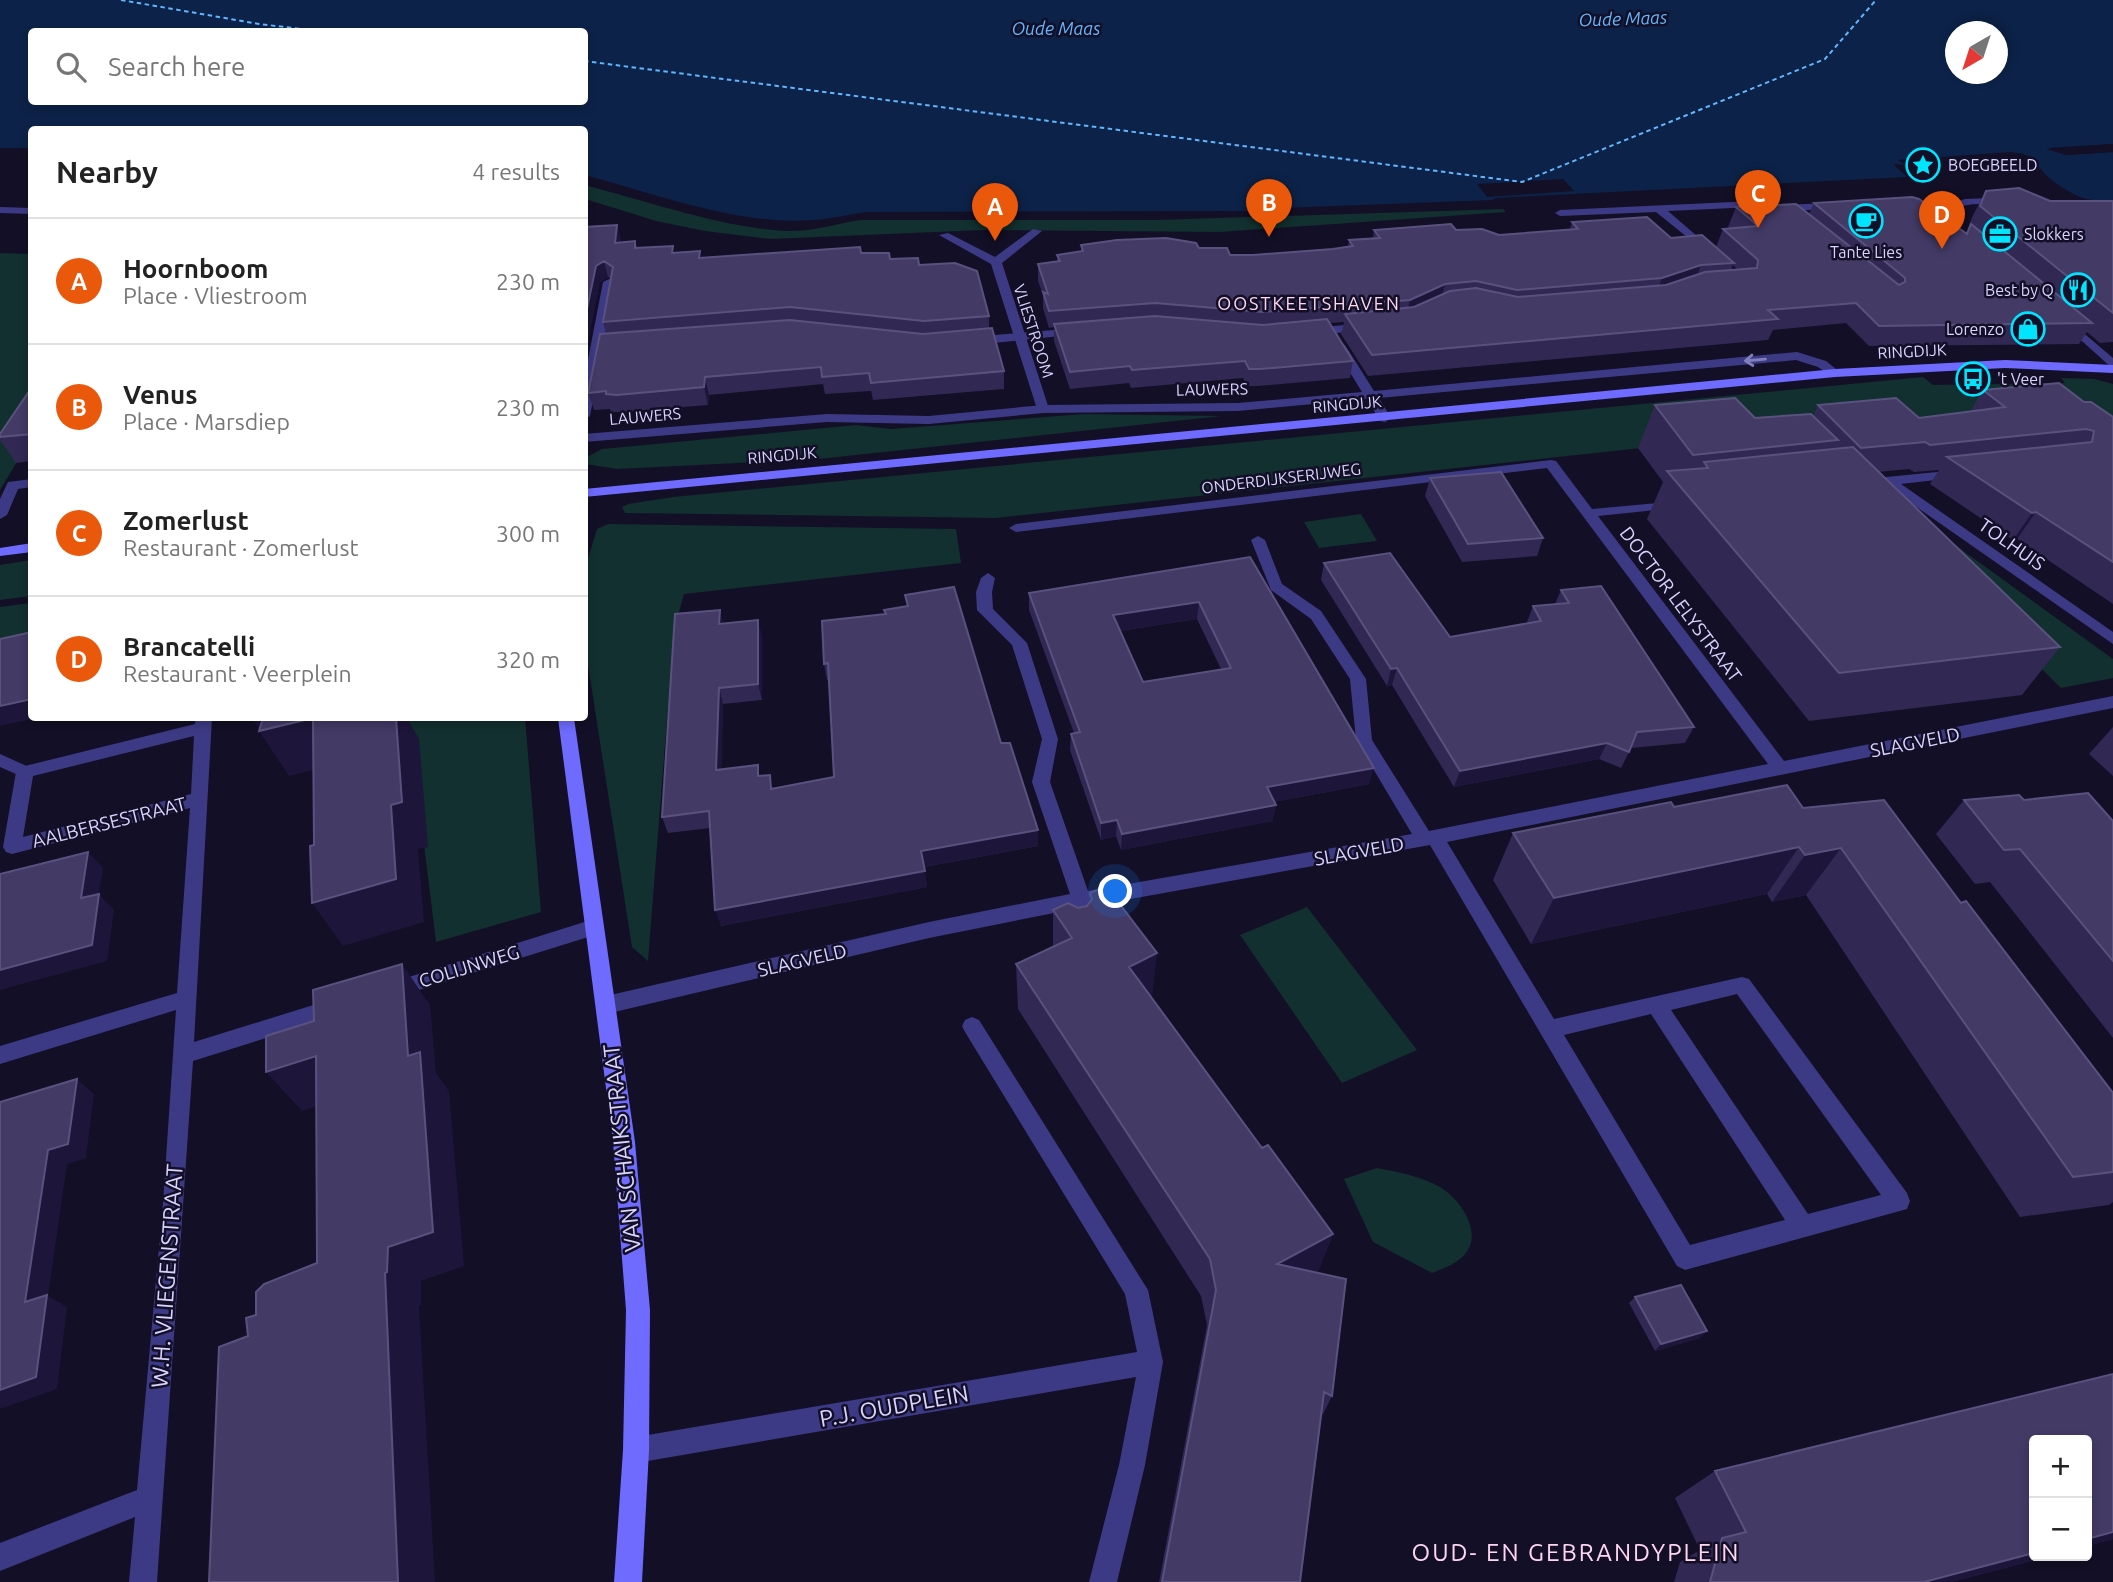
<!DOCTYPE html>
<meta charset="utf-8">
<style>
body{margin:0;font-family:Ubuntu,sans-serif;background:#f6f6f6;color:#222}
.controls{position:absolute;right:21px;bottom:21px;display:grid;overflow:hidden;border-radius:7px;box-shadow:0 4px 10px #0003}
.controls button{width:63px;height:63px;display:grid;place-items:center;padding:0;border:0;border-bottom:2px solid #e0e0e0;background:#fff;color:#222;font:35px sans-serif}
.compass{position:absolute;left:1945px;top:21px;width:63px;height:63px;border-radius:50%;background:#fff;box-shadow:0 4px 10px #0003;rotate:219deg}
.you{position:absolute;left:1116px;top:892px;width:24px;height:24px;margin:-18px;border:5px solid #fff;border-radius:50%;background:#1a73e8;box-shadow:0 0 0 10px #1a73e833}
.badge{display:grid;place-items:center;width:46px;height:46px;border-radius:50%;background:#ea580c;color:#fff;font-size:23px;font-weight:700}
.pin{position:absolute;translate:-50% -58px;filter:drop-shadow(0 2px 4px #0008)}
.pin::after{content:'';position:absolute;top:37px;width:24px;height:21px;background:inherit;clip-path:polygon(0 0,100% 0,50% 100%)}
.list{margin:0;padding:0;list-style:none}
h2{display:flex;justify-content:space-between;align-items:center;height:91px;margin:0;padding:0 28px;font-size:30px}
h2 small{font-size:23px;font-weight:400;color:#767676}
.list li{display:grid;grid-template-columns:46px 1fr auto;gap:21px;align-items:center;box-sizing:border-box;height:126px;padding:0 28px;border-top:2px solid #e0e0e0}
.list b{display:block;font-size:26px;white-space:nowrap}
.list p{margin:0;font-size:23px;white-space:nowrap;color:#767676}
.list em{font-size:23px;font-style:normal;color:#767676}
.icon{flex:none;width:38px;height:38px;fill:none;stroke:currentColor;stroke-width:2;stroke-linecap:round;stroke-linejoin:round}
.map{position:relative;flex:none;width:2113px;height:1582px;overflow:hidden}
.search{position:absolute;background:#fff;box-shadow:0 4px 10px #0003;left:28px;top:28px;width:560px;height:77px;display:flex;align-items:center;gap:18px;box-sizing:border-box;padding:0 24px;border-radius:7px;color:#767676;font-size:26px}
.panel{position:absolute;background:#fff;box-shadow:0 4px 10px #0003;left:28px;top:126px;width:560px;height:595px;border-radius:7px}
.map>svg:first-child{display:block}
.green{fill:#12302f}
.water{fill:#0c2248;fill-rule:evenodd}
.pier{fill:#130f26}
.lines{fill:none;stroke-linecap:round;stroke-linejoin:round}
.ferry{stroke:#62b6ff;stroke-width:2;stroke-dasharray:4.5 3.5;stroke-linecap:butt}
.service{fill:#3d3a85;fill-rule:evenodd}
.pedestrian{fill:#3d3a85;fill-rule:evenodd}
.minor{fill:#3d3a85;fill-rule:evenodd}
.secondary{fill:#6f6bff;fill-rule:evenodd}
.wall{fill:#312854;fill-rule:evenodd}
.shaded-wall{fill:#1d163a}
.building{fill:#433a66;stroke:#5a527e;stroke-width:2;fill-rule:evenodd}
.oneway{stroke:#837fbc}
.labels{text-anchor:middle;stroke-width:5;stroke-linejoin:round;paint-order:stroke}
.far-poi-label{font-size:16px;fill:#d9d4ff;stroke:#130f26;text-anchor:start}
.far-street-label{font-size:16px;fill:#d9d4ff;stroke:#130f26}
.far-water-label{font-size:18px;font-style:italic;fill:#62b6ff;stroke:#130f26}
.far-neighbourhood-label{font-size:18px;letter-spacing:2px;fill:#ffd6f0;stroke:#130f26}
.street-label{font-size:19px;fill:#d9d4ff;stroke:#130f26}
.near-street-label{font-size:23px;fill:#d9d4ff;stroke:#130f26}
.near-neighbourhood-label{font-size:24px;letter-spacing:2px;fill:#ffd6f0;stroke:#130f26}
</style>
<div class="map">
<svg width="2113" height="1582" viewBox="0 0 2113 1582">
<rect width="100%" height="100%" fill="#130f26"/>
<path class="green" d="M584 185C648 201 719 227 785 231 811 232 835 224 860 220H1156L1503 209 1506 212 1220 232 983 230 770 239 705 231 656 221 585 199Z
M0 253 31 254V439L0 490Z
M1923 377 1933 385 2065 383 2061 378 2094 379 2113 384V419L1779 433 996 518 625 513 622 507 628 504 673 497Z
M1084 414 1222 416 818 459 617 469 585 464 587 457 602 449 856 425 891 429Z
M1893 500 2113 659V678L2061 688 1873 501Z
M1361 514 1377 541 1319 548 1304 522Z
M608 524 956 529 961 563 684 594 674 630 648 961 632 947 585 646 584 571 597 529Z
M31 560V596L0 600V565Z
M31 603V650L0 658V607Z
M381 718H525L541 912 436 942 411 739Z
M1307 907 1417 1050 1342 1083 1240 935Z
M1377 1168C1397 1172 1421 1176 1440 1187 1459 1198 1484 1232 1465 1254 1457 1264 1444 1268 1432 1273L1373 1242 1344 1179Z"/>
<path class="water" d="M0 0H2113V144L2049 148 2066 155 2113 152V202C2102 201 2089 201 2078 196 2066 191 2037 173 2036 159L2021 153 1899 160 1905 165 1893 164 1907 177 1496 198 1493 200 1283 208 1279 207 1270 187 1261 186 1256 190 1264 209 1254 211 867 212C849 214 831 219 813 220 740 226 655 194 585 175L584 130H32L31 148H0ZM32 32H584V102H32ZM1955 32H1997V74H1955Z"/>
<path class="pier" d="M2113 144V148L2061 150 2113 149V152L2066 155 2046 149Z
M2012 152 2032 158 2012 156 1906 161 1909 165H1905L1898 160Z
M1563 179 1574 191 1487 197 1477 184Z"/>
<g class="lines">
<path class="ferry" d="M121 0 259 24 328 32
M584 61 1522 182 1825 59 1876 0"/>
<path class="service" d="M32 479V487L18 489 7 515 0 519V499L8 482Z"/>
<path class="pedestrian" d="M1033 229 1042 231 1002 263 1049 409 1043 413 1037 409 991 264 939 235 948 233 995 257Z
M0 754 31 768 34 772 31 776 25 778 0 767Z"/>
<path class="minor" d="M1992 198 2006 203C1999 208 1988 203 1979 204 1962 204 1946 211 1930 216L1925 213 1965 199Z
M1754 201 1779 205 1836 203 1841 206 1836 209 1779 211 1754 207 1668 211 1712 249 1713 251 1708 254 1656 212 1560 216 1555 213 1560 210Z
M0 207 32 208V214L0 213Z
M609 279 615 282 590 416 584 420V380L603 282Z
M2067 319 2113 358V369L2063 324V320Z
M1367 323 1371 325V329L1311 336 1305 332 1311 328Z
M1077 328 1081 330V334L973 345 967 341 973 337Z
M1341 344 1345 345 1374 391 1797 352 1826 361 1841 373 1831 376 1818 367 1796 360 1379 398 1391 418 1385 422 1380 421 1367 399 1238 411 1043 413 929 424 827 422 584 442V434L827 414 929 416 1043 405 1238 403 1362 392 1335 348Z
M1551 460 1556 461 1592 509 1680 501V507L1675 508 1598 516 1784 761 2113 696V708L1447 842 1554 1019 1742 977 1749 979 1907 1193 1910 1201 1907 1209 1685 1270 1677 1266 1430 845 1064 911 929 938 606 1014 599 1011 596 1005 599 999 606 996 929 922 1070 894 1032 782 1042 739 1012 645 977 610 976 592 981 578 988 573 995 578 992 592 993 609 1027 643 1058 739 1050 782 1088 891 1412 834 1356 740 1350 679 1311 619 1271 590 1251 540 1258 536 1265 540 1282 584 1321 611 1366 679 1372 740 1429 831 1768 764 1547 468 1016 532 1009 528 1016 524ZM1737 994 1881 1195 1808 1214 1671 1010ZM1651 1014 1785 1220 1690 1245 1564 1035Z
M1957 470 1964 474 1962 477 1901 484 2113 632V644L1885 485 1866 487 1859 483 1866 479Z
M196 718H212L194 1042 336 998 343 1001 346 1007 343 1013 336 1016 193 1061 157 1582H129L135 1517 0 1571V1543L137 1490 163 1203 176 1010 0 1064V1046L177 993 190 808 12 854 6 852 3 847 16 772 19 768 25 766 195 724ZM194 736 191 794 23 837 33 776Z
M594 919 601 921 604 927 601 933 393 998 386 996 383 990 386 984 393 982Z
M972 1017 979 1020 1148 1290 1163 1362 1145 1465 1117 1582H1089L1119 1465 1136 1377 636 1463 627 1459 623 1450 627 1441 636 1437 1137 1352 1125 1294 965 1032 962 1026 965 1020Z"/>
<path class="secondary" d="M2005 360 2113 365V373L2005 368 1835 377 584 497V489L1835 369Z
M32 543V552L0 556V548Z
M558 718H574L635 1142 650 1310 649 1450 642 1582H614L623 1450 626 1310 613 1142Z"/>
</g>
<path class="wall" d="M1986 191 2050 201H2113V342L2100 343 2087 332 2079 344 1869 346 1846 323 1773 330 1768 340 1368 376 1341 334 1344 322 1330 323 1353 361 1350 378 1258 386H1247L1243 378 1131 388 1129 383 1070 389 1054 341V327L1049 328 1043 308V295L1038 281V264L1057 262V255L1081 252V245L1199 248 1230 255H1253L1333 249 1348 247 1349 240 1373 238 1374 230H1456L1499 235 1570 229 1572 222 1671 238 1716 247 1723 229H1730L1728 227 1736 207 1809 214 1814 203 1966 233 1973 215ZM1733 265 1738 270H1731Z
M617 225 621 242 635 241 637 247 674 253 701 258 861 253 919 265 989 316V329L1004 371V389L873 400 871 391 825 394 823 384 709 395 708 405 622 412H611L610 409 594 410 588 393 606 333 603 322 611 279 608 277 600 282 584 227Z
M32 387V461L16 463 0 440V434Z
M1983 390 2084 402 2113 417V604L2017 539 2013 540 1930 484 1939 470 1914 472 1909 469 1878 472 2060 647 2022 695 1809 721 1647 519 1663 482 1638 448 1655 405 1755 418 1813 416 1818 405 1919 418 1970 412Z
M1430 478 1543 538 1537 556 1462 562 1425 496Z
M1250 557 1369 784 1274 802 1276 805 1272 821 1121 850 1116 836 1101 840 1070 750 1071 734 1074 733 1029 610V593ZM1197 619 1221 669 1143 682 1120 631Z
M1324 563 1450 637 1527 623V622L1533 606 1555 604 1561 590 1694 727 1685 743 1631 748 1621 768 1599 759 1454 787 1392 685 1387 686 1321 580Z
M905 595 1001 743 1038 846 924 867 927 887 721 926 710 828 668 833 662 817 723 623 762 636V700L723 704 721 770 761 776 774 789 834 777 829 680H827L824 664 885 614 884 610 907 606Z
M2113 727V776L2089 754Z
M1964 800H2024L2113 821V1038L1990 882 1975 884 1936 834Z
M1674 807 1803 808 1961 903 2113 1093V1202L2109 1205 2020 1217 1806 895 1772 902 1767 894 1531 944 1493 880 1513 833Z
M1090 893 1152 999 1262 1148 1333 1234 1318 1271 1316 1273 1332 1396 1321 1418 1300 1582H1159L1207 1325 1201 1296 1018 1009 1016 964 1053 947V910L1078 908 1087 906 1090 902Z
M1635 1297 1700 1338 1655 1351 1629 1303Z
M2113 1374V1539L2087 1546V1440L2034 1556H2051L1951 1582H1674L1680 1562 1700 1550 1675 1498 1715 1471Z"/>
<path class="shaded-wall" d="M617 225 621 240 619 258 615 243Z
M604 261 608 277 600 282 584 364V323L596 266Z
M1701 265 1695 282 1656 294 1662 278Z
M1445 284 1441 300 1406 316 1410 300Z
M705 377 709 395 708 405 704 387Z
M2036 512 2017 539 2013 540 2032 513Z
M1199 602 1197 619 1112 632 1113 615Z
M720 610 724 626 719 624Z
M758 620 762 636V700L758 684Z
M1397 668 1392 685 1387 686 1391 669Z
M719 688 723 704 721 787 716 770Z
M32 699V718H37L0 726V706Z
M252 718H313L341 763 289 776 259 731H260Z
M396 718H407L419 739 428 847 418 849 424 922 343 946 312 903 391 805Z
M1607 743 1599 759 1454 787 1460 771Z
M1374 768 1369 784 1264 804 1267 787Z
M1276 805 1272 821 1121 850 1122 834Z
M1117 820 1116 836 1101 840V823Z
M1038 830V846L923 867 921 851Z
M1799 847 1767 894 1531 944 1554 898Z
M1841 848 1806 895 1772 902 1805 855Z
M88 852 103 868 99 894 114 910 107 961 0 990V970L81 898Z
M925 871 927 887 721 926 715 910Z
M1157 953 1152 999 1129 967Z
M402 964 430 1005 436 1073 449 1091 464 1266 421 1281V1305L419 1306 435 1582H398L385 1273 408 1056Z
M316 1056 350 1095 302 1111 266 1072Z
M77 1079 94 1094 86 1158 67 1164 48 1296 67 1307 57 1389 0 1409V1390L25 1302 48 1150Z
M1333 1234 1318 1271 1265 1301 1277 1264Z
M1707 1331 1700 1338 1655 1351 1661 1344Z
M2113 1532V1539L2087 1546V1539Z
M2034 1553V1556H2051L1951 1582H1924Z"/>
<path class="building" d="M2019 188 2050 201H2113V313L1980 206 1986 191Z
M1912 197 1919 199 1967 234 1971 224 2092 323 1879 326 1856 303 1768 310 1778 319 1372 355 1345 314 1414 307 1450 291 1476 288 1518 297 1666 285 1705 272 1757 268 1758 260 1723 229 1758 226 1736 207 1796 204 1899 285 1905 282V278L1814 203Z
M1647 217 1671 238 1702 235 1734 263 1701 265 1662 278 1517 290 1476 281 1445 284 1410 300 1263 312 1155 303 1049 311 1043 292 1048 294 1038 264 1060 261 1057 255 1083 251 1081 245 1117 240 1166 238 1196 243 1199 248H1227L1230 255H1253L1333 249 1353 246 1349 240 1380 238 1374 230 1451 224 1456 230 1482 229 1499 235 1578 229 1572 222Z
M617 225 615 243 635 241V248L673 246 672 253 700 251 699 258 860 247 861 253H889L890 259 918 258 919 265 955 263 977 271 989 316 924 321 790 307 603 322 613 267 604 261 596 266 584 323V227Z
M1155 316 1263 325 1327 319 1353 361 1260 369H1249L1245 361 1132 370 1130 366 1070 372 1054 324Z
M790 320 923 334 992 328 1004 371 871 383 869 373 822 377 821 367 705 377 704 387 617 395 606 394V391L588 393 600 334Z
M2059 383 2084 402H2091L2113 417V562L2036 512 2032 513 1947 457 2092 442 2094 431 2086 429 1930 445 1925 442 1861 448 1818 405 1896 398 1919 418 2005 407 1983 390Z
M32 387V434L0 437V434Z
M1735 398 1755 418 1811 414 1838 440 1693 455 1655 405Z
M1853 447 2060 647 1839 673 1667 471 1708 468 1704 462Z
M1501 472 1543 538 1468 544 1430 478Z
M1390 553 1450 637 1541 621 1533 606 1569 603 1561 590 1601 586 1694 727 1637 732 1629 752 1607 743 1460 771 1397 668 1391 669 1324 563Z
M1250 557 1374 768 1267 787 1276 805 1122 834 1117 820 1101 823 1071 734 1080 732 1029 593ZM1199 602 1231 668 1143 682 1113 615Z
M954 587 1001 743H1010L1038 830 921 851 925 871 715 910 709 811 662 817 675 614 720 610 719 624 758 620V684L719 688 716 770 758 765V776L770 775 771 789 834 777 828 663 824 664 822 621 886 614 884 610 908 606 905 595Z
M32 632V699L0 706V639Z
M263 718H396L402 802 391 805 396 879 312 903 310 846 314 845 313 718 259 731Z
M1787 785 1803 808 1884 800 1961 903 1966 901 2113 1093V1172L2073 1177 1841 848 1805 855 1799 847 1554 898 1513 833 1671 802 1674 807Z
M2088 793 2113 821V961L2020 849 2004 850 1964 800 2019 795 2024 800Z
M88 852 81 898 99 894 92 945 0 970V874Z
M1106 886 1157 953 1129 967 1262 1148 1268 1145 1333 1234 1277 1264 1346 1279 1332 1396 1324 1392 1300 1582H1162L1216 1290 1210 1259 1016 964 1072 938 1053 910 1068 903 1078 908 1087 906 1092 899 1090 893Z
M402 964 408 1056 420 1052 433 1232 388 1247 387 1272 385 1273 398 1582H209L219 1347 248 1336 246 1318 256 1315V1292L264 1284 317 1263 316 1056 266 1072V1036L314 1021 313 990Z
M77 1079 68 1144 48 1150 25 1302 47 1295 36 1377 0 1390V1102Z
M1681 1285 1707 1331 1661 1344 1635 1297Z
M2113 1374V1532L2087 1539V1440H2034V1553L1924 1582H1710L1722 1538 1746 1532 1715 1471Z"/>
<defs><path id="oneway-shaft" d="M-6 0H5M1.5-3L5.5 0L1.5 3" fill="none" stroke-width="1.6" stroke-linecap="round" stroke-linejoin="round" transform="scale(1.75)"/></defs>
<use class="oneway" href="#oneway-shaft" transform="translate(1755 360) rotate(175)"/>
<defs>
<symbol id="sight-ring" viewBox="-11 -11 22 22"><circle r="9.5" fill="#130f26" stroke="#00e5ff" stroke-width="1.5"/><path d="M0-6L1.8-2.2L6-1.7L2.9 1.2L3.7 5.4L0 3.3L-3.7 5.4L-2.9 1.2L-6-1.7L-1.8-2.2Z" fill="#00e5ff"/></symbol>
<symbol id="cafe-ring" viewBox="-11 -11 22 22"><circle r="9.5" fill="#130f26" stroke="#00e5ff" stroke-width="1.5"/><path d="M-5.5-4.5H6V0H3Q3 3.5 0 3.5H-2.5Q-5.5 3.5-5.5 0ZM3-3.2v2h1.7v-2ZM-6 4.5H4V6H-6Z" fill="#00e5ff"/></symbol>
<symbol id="office-ring" viewBox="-11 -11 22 22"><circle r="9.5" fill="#130f26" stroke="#00e5ff" stroke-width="1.5"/><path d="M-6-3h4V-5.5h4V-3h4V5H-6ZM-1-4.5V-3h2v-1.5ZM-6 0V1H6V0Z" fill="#00e5ff"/></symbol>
<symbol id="restaurant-ring" viewBox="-11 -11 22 22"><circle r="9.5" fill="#130f26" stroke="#00e5ff" stroke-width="1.5"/><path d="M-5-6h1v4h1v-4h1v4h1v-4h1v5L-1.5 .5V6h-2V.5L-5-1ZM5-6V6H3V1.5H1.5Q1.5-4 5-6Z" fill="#00e5ff"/></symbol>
<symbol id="shop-ring" viewBox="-11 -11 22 22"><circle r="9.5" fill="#130f26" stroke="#00e5ff" stroke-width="1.5"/><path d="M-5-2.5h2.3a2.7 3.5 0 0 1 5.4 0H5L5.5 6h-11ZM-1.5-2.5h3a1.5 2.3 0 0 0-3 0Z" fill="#00e5ff"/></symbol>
<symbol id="bus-ring" viewBox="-11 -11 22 22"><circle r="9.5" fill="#130f26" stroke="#00e5ff" stroke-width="1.5"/><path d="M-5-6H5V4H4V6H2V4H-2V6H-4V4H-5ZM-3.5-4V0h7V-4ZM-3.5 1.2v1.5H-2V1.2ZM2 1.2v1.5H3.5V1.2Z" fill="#00e5ff"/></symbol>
</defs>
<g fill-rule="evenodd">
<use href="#sight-ring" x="1904" y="146" width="38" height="38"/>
<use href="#cafe-ring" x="1847" y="202" width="38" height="38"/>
<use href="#office-ring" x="1981" y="215" width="38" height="38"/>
<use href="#restaurant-ring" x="2059" y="271" width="38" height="38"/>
<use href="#shop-ring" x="2009" y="310" width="38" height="38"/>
<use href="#bus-ring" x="1954" y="360" width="38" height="38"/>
</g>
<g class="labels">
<g class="far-poi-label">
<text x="1948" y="171">BOEGBEELD</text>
<text x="2024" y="240">Slokkers</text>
<text x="1866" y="258" text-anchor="middle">Tante Lies</text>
<text x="2054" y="296" text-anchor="end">Best by Q</text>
<text x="2004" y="335" text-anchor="end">Lorenzo</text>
<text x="1997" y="385">'t Veer</text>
</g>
<g class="far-street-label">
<text transform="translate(1034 331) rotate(72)" y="6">VLIESTROOM</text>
<text transform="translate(1912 351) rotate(-3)" y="6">RINGDIJK</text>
<text transform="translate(1212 389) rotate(-1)" y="6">LAUWERS</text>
<text transform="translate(1347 404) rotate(-5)" y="6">RINGDIJK</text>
<text transform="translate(645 416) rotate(-5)" y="6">LAUWERS</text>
<text transform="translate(782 455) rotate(-5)" y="6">RINGDIJK</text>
<text transform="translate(1281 478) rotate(-7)" y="6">ONDERDIJKSERIJWEG</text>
</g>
<g class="far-water-label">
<text transform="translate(1623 19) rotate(-2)" y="6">Oude Maas</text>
<text x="1056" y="35">Oude Maas</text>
</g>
<g class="far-neighbourhood-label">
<text x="1309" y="310">OOSTKEETSHAVEN</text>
</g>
<g class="street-label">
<text transform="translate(2012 544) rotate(35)" y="7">TOLHUIS</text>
<text transform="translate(1681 604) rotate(53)" y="7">DOCTOR LELYSTRAAT</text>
<text transform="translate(1915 742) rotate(-11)" y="7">SLAGVELD</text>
<text transform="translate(109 822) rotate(-14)" y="7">AALBERSESTRAAT</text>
<text transform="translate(1359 851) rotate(-10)" y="7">SLAGVELD</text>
<text transform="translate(802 960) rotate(-13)" y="7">SLAGVELD</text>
<text transform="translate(469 966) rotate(-17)" y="7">COLIJNWEG</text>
</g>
<g class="near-street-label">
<text transform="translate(622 1148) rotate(-96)" y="8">VAN SCHAIKSTRAAT</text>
<text transform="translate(167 1276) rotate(-86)" y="8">W.H. VLIEGENSTRAAT</text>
<text transform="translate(894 1406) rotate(-10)" y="8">P.J. OUDPLEIN</text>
</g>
<g class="near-neighbourhood-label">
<text x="1576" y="1561">OUD- EN GEBRANDYPLEIN</text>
</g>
</g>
</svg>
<div class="controls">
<button>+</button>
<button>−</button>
</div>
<svg class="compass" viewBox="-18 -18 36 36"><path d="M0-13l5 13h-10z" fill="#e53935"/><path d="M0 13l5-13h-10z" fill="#767676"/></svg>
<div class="you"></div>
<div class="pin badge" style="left:995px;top:241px">A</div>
<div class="pin badge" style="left:1269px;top:237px">B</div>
<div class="pin badge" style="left:1758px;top:228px">C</div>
<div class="pin badge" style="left:1942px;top:249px">D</div>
<div class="search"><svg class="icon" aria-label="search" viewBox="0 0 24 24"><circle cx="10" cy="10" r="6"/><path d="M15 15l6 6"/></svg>Search here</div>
<section class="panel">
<h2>Nearby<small>4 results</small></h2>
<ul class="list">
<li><span class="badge">A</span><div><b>Hoornboom</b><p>Place · Vliestroom</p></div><em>230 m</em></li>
<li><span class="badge">B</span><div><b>Venus</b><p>Place · Marsdiep</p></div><em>230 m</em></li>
<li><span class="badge">C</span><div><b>Zomerlust</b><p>Restaurant · Zomerlust</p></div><em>300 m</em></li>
<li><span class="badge">D</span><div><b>Brancatelli</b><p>Restaurant · Veerplein</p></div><em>320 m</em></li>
</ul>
</section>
</div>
